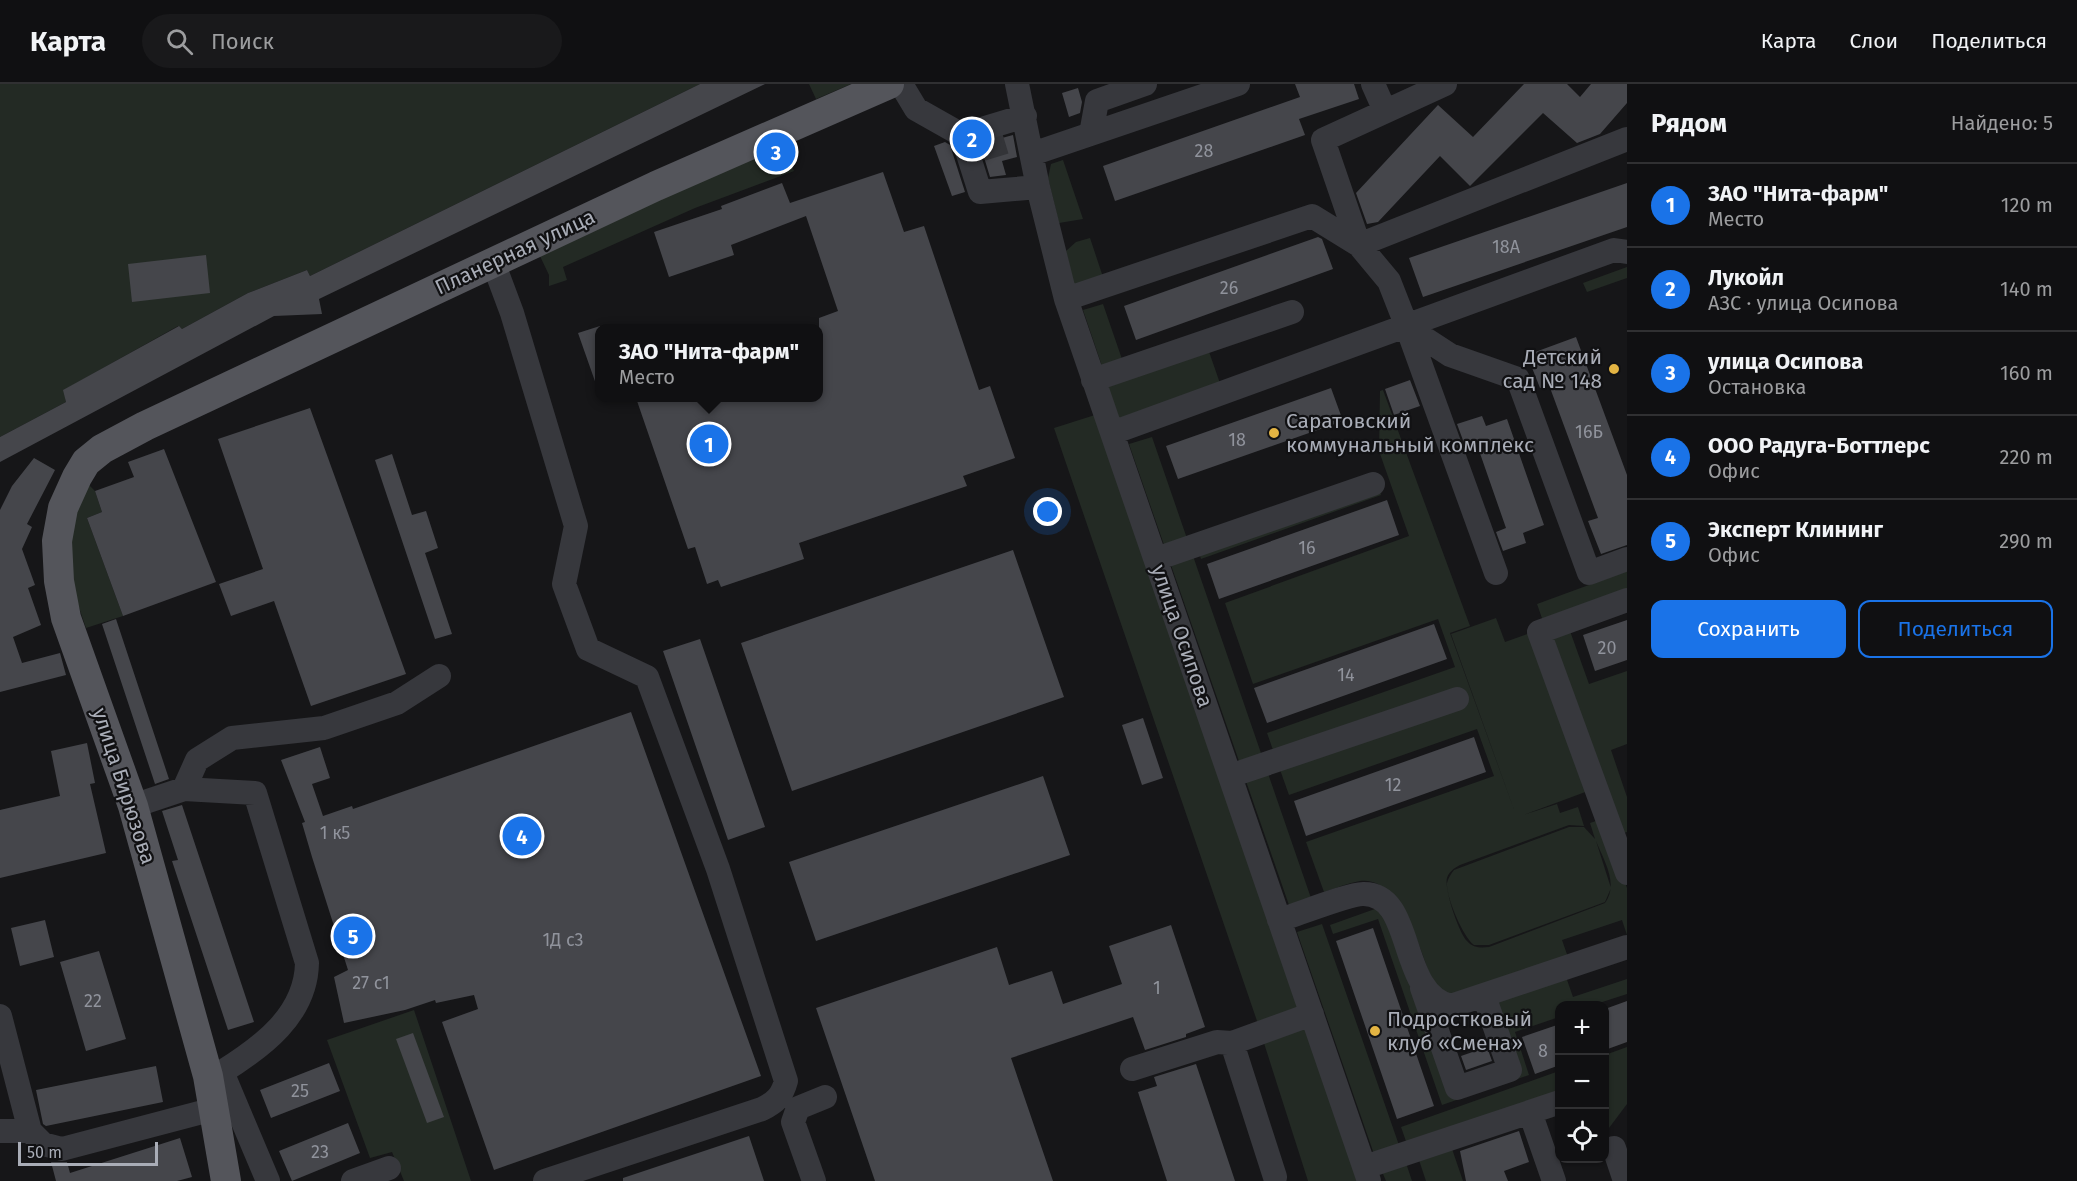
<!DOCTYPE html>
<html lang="ru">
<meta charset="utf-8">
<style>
body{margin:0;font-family:"Fira Sans",sans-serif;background:#19191b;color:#f1f3f6}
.controls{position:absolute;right:18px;bottom:18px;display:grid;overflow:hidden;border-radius:12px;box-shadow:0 2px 4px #0004}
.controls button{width:54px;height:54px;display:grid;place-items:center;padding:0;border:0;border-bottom:2px solid #303032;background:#101012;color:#f1f3f6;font:30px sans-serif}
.scale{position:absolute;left:18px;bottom:15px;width:140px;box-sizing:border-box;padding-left:6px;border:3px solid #a9adb7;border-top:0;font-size:16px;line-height:21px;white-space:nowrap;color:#a9adb7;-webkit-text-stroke:4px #111113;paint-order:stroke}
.you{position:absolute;left:1048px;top:428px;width:21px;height:21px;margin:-15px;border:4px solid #fff;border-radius:50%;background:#1a73e8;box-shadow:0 0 0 9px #1a73e833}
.badge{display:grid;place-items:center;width:39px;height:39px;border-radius:50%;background:#1a73e8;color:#fff;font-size:20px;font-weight:700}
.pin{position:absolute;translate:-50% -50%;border:3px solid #fff;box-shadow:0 2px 6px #0006}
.popup{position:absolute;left:595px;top:240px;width:228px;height:78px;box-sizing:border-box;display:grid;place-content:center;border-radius:12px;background:#101012;filter:drop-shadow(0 2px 4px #0005);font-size:20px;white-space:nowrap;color:#9c9d9f}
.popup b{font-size:22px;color:#f1f3f6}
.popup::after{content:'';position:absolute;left:50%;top:100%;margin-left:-12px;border:12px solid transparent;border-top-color:#101012}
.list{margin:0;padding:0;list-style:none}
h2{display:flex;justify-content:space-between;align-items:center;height:78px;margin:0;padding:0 24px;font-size:26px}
h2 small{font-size:20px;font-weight:400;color:#9c9d9f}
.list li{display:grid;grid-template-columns:39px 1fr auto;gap:18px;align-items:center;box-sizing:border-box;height:84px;padding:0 24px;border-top:2px solid #303032}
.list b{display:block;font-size:22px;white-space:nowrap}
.list p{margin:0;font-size:20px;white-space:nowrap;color:#9c9d9f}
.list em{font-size:20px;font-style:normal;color:#9c9d9f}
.actions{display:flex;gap:12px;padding:18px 24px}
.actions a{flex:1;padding:14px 0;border:2px solid #1a73e8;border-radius:12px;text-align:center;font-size:21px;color:#1a73e8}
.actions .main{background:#1a73e8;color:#fff}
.icon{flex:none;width:33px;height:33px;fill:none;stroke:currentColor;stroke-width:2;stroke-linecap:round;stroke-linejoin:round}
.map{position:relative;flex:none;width:1627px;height:1097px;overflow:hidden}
header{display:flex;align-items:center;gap:36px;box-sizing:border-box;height:84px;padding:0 30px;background:#101012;border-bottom:2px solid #303032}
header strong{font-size:28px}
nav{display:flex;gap:33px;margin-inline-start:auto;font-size:21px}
.search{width:420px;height:54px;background:#19191b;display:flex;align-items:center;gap:15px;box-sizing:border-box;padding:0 21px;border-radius:33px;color:#9c9d9f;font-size:22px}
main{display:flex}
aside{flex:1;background:#101012}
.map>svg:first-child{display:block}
.green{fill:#232a24}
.building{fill:#45464b}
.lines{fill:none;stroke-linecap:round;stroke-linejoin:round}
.minor-tunnel{stroke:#333438;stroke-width:24;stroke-dasharray:24 12;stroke-linecap:butt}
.minor{stroke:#37383d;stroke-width:24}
.major{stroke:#54555b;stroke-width:30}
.poi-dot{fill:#e3b443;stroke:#111113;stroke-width:2}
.labels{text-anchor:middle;stroke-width:4.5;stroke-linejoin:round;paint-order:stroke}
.number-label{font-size:18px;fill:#90939c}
.street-label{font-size:21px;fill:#a9adb7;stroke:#111113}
.poi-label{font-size:21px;fill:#a9adb7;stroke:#111113;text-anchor:start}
</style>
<header>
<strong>Карта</strong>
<div class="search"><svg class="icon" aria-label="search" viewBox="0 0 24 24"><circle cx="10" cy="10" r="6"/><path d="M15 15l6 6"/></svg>Поиск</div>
<nav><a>Карта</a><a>Слои</a><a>Поделиться</a></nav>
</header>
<main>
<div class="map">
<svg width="1627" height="1097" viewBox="0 0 1627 1097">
<rect width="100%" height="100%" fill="#161618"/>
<path class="green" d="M0 0H700L310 192 307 186 248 209 182 245 178 242 64 306 66 318 0 353Z
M809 0H851L816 15Z
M781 59 794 87 695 124 563 183 567 196 549 202V191L539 170Z
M1063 76 1083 135 1059 139 1048 94 1051 80Z
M1090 154 1104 196 1075 206 1066 167 1076 158Z
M1627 183V194L1587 208 1583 199Z
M1103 220 1123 278 1103 285 1083 226Z
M1207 262 1222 305 1121 340 1106 297Z
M1383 306 1470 542 1450 549 1517 734 1451 550 1496 534 1505 558 1530 549 1588 707 1523 731 1557 720 1560 729 1578 723 1584 742 1569 741 1460 781C1454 784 1449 788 1447 794 1444 805 1459 849 1467 857 1473 864 1481 864 1489 863L1605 819C1619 800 1604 777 1596 757L1611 804 1605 818 1489 861H1474C1463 853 1446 813 1447 799 1448 794 1451 790 1454 786L1569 743H1584L1595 755 1590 739 1602 735 1627 804V851L1622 836 1562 856 1569 876 1459 916 1436 907C1423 876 1403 791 1360 797 1348 799 1336 804 1324 808L1306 758 1494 692 1477 645 1289 711 1267 649 1455 583 1438 535 1253 600 1225 519 1409 452 1379 367 1380 307Z
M1095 331 1358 1097H1308L1256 934 1054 344Z
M1152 353 1312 817 1290 824 1129 360Z
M88 400 95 407 102 428 87 434 123 532 86 544C77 517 64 482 69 453 72 434 80 417 88 400Z
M1378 401 1381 411 1201 475 1198 465Z
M1627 487V511L1544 540 1537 520Z
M1570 547 1589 600 1627 587V660L1611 666 1627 713V748L1621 750 1548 549Z
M1386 821 1451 1009 1514 987 1490 916 1565 890 1573 913 1627 895V910L1593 921 1560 922 1559 933 1515 948 1529 991 1442 1021 1378 835 1333 850 1330 841Z
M1322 840 1400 1064 1375 1073 1297 848Z
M414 926 471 1097H404L392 1068 370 1074 327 956Z
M1627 963V1020L1609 1044 1605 1045V971Z
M1559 987V1010L1408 1063 1401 1043Z
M1451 1062 1463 1097H1426L1418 1073Z
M1405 1076 1412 1097H1386L1381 1085Z"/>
<path class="building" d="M700 0H765L319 215 322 230 274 232 0 378V353L66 318 63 306 179 242 182 245 248 209 307 186 310 192Z
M1295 0H1354L1359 15 1299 35 1305 51 1115 117 1103 82 1300 13Z
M1524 0H1567L1580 13 1591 0H1627V19L1600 50 1577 59 1543 29 1470 102 1440 72 1378 138 1367 140 1356 109 1438 21 1473 53Z
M1078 4 1082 18 1080 29 1069 33 1062 9Z
M1013 51 1017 73 1002 77 1006 91 990 93 980 60Z
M945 58 950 61 965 108 952 112 934 62Z
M883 88 904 148 924 142 979 306 990 302 1015 374 963 392 967 402 799 459 804 475 721 503 718 496 707 500 695 463 688 465 636 314H819V234L838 227 806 132 731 161 734 171 669 193 654 148 722 125 721 122 782 99 790 119Z
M1627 99V143L1423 213 1409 174Z
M1318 153 1322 155 1333 185 1136 256 1124 222Z
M206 171 210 209 132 218 128 180Z
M600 242V302L597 303 578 249Z
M1576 253 1627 391V461L1601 470 1588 437 1598 434 1549 301 1540 304 1527 271Z
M1410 296 1420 322 1394 331 1385 305Z
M1331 304 1343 337 1178 395 1166 362Z
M310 324 406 590 311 622 274 517 231 532 219 500 263 485 218 355Z
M1482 332 1486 342 1507 335 1544 441 1523 449 1526 459 1503 467 1496 448 1506 444 1475 355 1464 359 1457 340Z
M164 365 216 498 123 532 87 434 102 428 95 407 134 393 128 378Z
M392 370 412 431 426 427 438 464 425 469 452 550 435 555 375 376Z
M34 374 55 386 27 440 32 443 22 465 35 501 28 504 41 541 13 553 22 579 60 569 66 591 0 608V426L12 402Z
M1387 416 1399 451 1219 515 1207 480Z
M1013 466 1064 613 792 707 741 559Z
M116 535 169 695 155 700 102 540Z
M1627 536V576L1595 587 1583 551Z
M1434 540 1447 575 1267 639 1254 604Z
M700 555 765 743 728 756 663 567Z
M631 628 761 992 494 1086 442 938 478 925 474 911 436 919 435 916 405 926 344 939 334 893 348 886 312 773 302 739 305 738 281 676 320 663 330 694 312 700 323 732 352 722 353 725Z
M1143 634 1163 694 1142 701 1122 641Z
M1474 653 1486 688 1306 752 1294 717Z
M87 659 95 699 90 700 106 769 0 794V726L60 712 51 667Z
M1043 692 1070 771 816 857 789 778Z
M182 721 254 938 228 946 172 777 178 776 162 727Z
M45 836 54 873 20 882 11 844Z
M1171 841 1205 943 1186 950V953L1145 966 1133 933 1011 974 1053 1097H875L816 924 997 863 1009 901 1052 887 1063 920 1122 900 1109 862Z
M1373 844 1434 1022 1397 1035 1336 857Z
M99 867 126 955 86 967 60 878Z
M1627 917V958L1605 966V925Z
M1560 940V981L1535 990 1522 953Z
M413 949 444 1033 427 1039 396 955Z
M1487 963 1492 977 1466 986 1461 972Z
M329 979 340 1007 271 1034 260 1006Z
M1196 980 1235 1097H1167L1138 1008 1157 1002 1154 993Z
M156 982 163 1018 46 1042 43 1040 36 1006Z
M348 1039 360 1069 292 1097 279 1067Z
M1519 1047 1529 1078 1504 1087 1508 1097H1466L1460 1067Z
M749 1052 764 1097H623V1094Z
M180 1054 192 1093 177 1097H56L51 1078H67L70 1089Z"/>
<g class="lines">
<path class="minor-tunnel" d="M982 65 1015 55"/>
<path class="minor" d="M901 0 916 25 962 51 1025 32
M1017 0 1038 103 1066 215 1369 1097
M1373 0 1385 27
M1445 0 1323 56 1359 161 1389 197 1407 243 1496 489
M1091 50 1097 17 1145 0
M962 51 980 108 1038 103
M1032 70 1238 0
M493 178 512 229 576 442 564 500 588 565 647 593 718 785 786 997C782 1012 776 1018 762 1025L545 1097
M1066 215 1312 132 1359 161 1627 55
M1407 243 1450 271 1518 295 1589 489 1627 475
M1093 296 1292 228
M1112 349 1614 166 1627 168
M1156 475 1373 400
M1627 516 1539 548 1627 789
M1230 692 1457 615
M184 705 255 709 307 879C306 931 262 963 222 988
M133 722 184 705 197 676 232 654 324 644 397 619 439 592
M1279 836C1297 831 1348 810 1363 810 1416 809 1397 910 1451 922L1627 863
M1422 904 1457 1004 1510 986 1484 912
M0 932 30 1047 43 1060 62 1065 214 1025
M1232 959 1275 1093
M1132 985 1217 958 1232 959 1312 930
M208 992 222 988 268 1097
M1530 1028 1554 1097
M0 1047H30
M1614 1064 1625 1097
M1365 1083 1560 1018
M353 1097 389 1084
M814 1097 793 1038 798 1024 825 1013"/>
<path class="major" d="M226 1097 208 992 133 722 66 534 59 497 57 457 63 424 77 393 86 378 102 365 145 342 656 102 889 0"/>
</g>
<g class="poi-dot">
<circle cx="1614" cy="285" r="6"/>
<circle cx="1274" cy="349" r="6"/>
<circle cx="1375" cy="947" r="6"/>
</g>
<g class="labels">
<g class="number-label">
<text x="1204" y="73">28</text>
<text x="1506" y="169">18А</text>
<text x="1229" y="210">26</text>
<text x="1589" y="354">16Б</text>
<text x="1237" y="362">18</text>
<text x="1307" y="470">16</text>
<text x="1607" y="570">20</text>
<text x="1346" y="597">14</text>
<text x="1393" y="707">12</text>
<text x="335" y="755">1 к5</text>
<text x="563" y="862">1Д с3</text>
<text x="371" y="905">27 с1</text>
<text x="1157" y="910">1</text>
<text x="93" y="923">22</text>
<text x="1543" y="973">8</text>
<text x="300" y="1013">25</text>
<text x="320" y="1074">23</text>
</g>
<g class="street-label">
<text transform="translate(515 168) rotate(-25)" y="7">Планерная улица</text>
<text transform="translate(1182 552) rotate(71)" y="7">улица Осипова</text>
<text transform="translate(124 702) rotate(72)" y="7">улица Бирюзова</text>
</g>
<g class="poi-label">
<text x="1602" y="280" text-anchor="end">Детский<tspan x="1602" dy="24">сад № 148</tspan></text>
<text x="1286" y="344">Саратовский<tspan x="1286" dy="24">коммунальный комплекс</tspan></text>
<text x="1387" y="942">Подростковый<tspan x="1387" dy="24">клуб «Смена»</tspan></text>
</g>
</g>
</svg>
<div class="controls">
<button>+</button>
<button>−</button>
<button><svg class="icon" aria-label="locate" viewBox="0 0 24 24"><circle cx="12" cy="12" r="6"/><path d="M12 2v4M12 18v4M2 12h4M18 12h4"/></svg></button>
</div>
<div class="scale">50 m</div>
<div class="you"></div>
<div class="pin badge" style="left:709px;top:360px">1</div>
<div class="popup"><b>ЗАО &quot;Нита-фарм&quot;</b>Место</div>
<div class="pin badge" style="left:972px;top:55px">2</div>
<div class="pin badge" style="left:776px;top:68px">3</div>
<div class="pin badge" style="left:522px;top:752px">4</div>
<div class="pin badge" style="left:353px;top:852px">5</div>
</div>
<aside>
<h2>Рядом<small>Найдено: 5</small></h2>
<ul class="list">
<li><span class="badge">1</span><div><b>ЗАО &quot;Нита-фарм&quot;</b><p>Место</p></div><em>120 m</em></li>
<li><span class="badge">2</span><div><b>Лукойл</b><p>АЗС · улица Осипова</p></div><em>140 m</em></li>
<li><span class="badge">3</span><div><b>улица Осипова</b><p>Остановка</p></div><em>160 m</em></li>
<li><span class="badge">4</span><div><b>ООО Радуга-Боттлерс</b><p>Офис</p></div><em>220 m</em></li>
<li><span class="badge">5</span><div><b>Эксперт Клининг</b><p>Офис</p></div><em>290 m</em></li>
</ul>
<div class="actions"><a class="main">Сохранить</a><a>Поделиться</a></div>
</aside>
</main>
